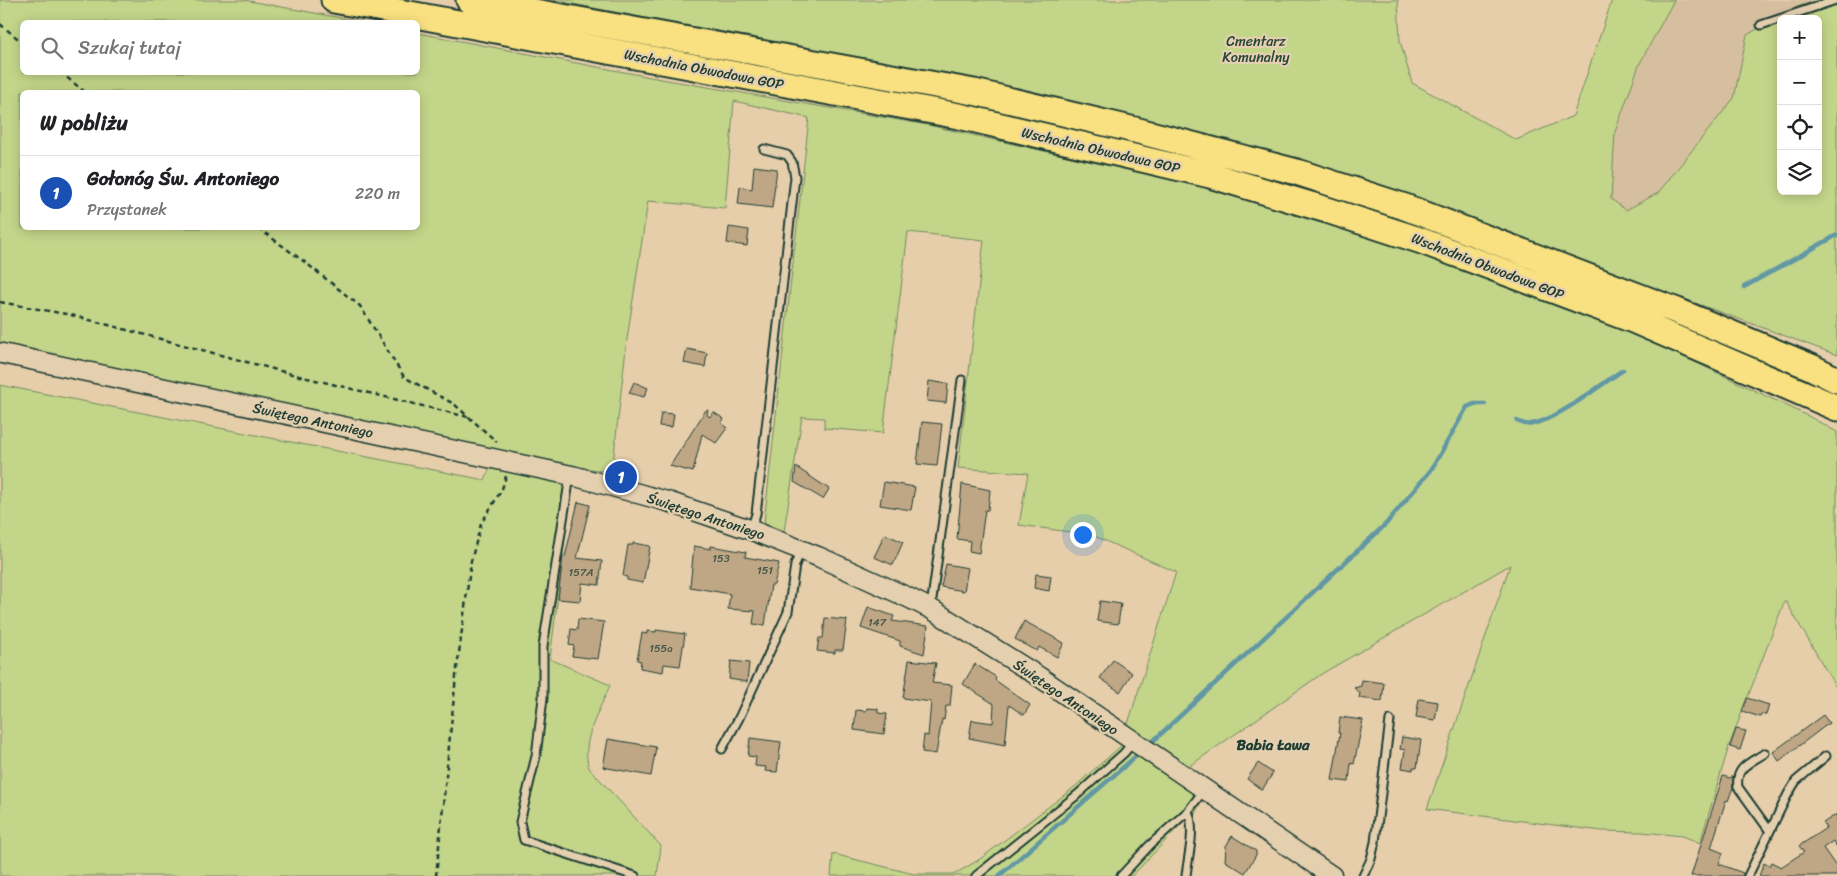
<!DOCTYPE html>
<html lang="pl">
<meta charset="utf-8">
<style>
body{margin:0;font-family:Sriracha,sans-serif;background:#f6f6f6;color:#202124}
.controls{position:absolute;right:15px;top:15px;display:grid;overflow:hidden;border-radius:8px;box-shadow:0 2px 12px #0003}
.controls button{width:45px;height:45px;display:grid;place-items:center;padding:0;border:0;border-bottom:1px solid #e0e0e0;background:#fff;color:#202124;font:25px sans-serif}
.you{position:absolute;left:1082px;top:534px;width:18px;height:18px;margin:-12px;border:4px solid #fff;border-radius:50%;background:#1a73e8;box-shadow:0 0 0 8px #1a73e833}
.badge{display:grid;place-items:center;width:32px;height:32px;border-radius:50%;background:#111827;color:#fff;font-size:16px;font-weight:700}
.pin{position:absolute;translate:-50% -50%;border:2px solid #fff;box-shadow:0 1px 5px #0006}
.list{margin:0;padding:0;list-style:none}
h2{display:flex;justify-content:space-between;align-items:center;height:65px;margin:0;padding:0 20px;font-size:21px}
h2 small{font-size:16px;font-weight:400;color:#757577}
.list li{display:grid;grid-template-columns:32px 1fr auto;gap:15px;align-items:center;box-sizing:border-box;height:75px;padding:0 20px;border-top:1px solid #e0e0e0}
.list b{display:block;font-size:19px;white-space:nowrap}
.list p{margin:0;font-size:16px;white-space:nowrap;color:#757577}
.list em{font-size:16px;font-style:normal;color:#757577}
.icon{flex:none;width:28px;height:28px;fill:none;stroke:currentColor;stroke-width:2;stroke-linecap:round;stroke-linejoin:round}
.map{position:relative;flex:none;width:1837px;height:876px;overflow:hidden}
.search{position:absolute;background:#fff;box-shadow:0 2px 12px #0003;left:20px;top:20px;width:400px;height:55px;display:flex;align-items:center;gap:12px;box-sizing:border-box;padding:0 18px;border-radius:8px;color:#757577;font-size:19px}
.panel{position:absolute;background:#fff;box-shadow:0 2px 12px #0003;left:20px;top:90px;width:400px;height:140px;border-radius:8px}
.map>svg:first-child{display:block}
.built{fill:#d6bf9e}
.green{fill:#c3d589;stroke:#71895e;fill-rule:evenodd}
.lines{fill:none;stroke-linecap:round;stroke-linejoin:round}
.stream{stroke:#6298a4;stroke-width:4.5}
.building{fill:#bfa785;stroke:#1f3d34}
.lane-casing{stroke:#1f3d34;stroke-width:11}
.secondary-casing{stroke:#1f3d34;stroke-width:22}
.highway-casing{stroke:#1f3d34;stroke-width:29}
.path{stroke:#1f3d34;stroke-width:2.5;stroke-dasharray:5 4;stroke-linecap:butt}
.lane{stroke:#e4d0af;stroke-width:7}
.secondary{stroke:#e4d0af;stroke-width:19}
.highway{stroke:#f9e181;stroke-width:25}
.labels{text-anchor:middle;stroke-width:4.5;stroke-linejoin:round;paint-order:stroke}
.number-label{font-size:11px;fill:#475848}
.park-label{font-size:14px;fill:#274538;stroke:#e4d0af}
.street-label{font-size:14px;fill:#1f3d34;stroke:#e4d0af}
.neighbourhood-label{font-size:15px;font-weight:bold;fill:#1f3d34;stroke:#e4d0af}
</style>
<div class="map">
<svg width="1837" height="876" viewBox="0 0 1837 876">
<rect width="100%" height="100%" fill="#e6ceab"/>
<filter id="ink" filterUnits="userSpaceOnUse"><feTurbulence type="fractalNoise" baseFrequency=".02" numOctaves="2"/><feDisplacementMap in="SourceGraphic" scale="10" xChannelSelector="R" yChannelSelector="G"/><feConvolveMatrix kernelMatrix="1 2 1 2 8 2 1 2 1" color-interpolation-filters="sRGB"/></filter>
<g filter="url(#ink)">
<path class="built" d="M1674 0H1818L1791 9 1744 50 1734 98 1658 193 1626 210 1611 199 1615 132 1639 65Z"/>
<path class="green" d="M0 0H244L363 22H22V72H418V33L661 79 928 125 1245 196 1388 241 1503 286 1634 333 1808 416 1837 432V689L1785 600 1729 746 1700 843 1683 836 1642 832 1602 831 1427 809 1510 565 1323 673 1188 767 1126 730 1176 572 1092 535 1019 525 1028 473 958 468 984 240 908 232 883 433 824 428V418L802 417 784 531 764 523 809 118 734 101 725 208 648 201 627 339 612 472 553 464 0 346ZM22 92H418V228H22Z
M553 0H1398L1400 41 1412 83 1516 140 1573 116 1612 0H1674L1639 65 1615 132 1611 199 1626 210 1658 193 1734 98 1747 35 1791 9 1818 0H1837V355L1496 230 1009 88 899 65 793 47ZM1781 19H1818V191H1781Z
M0 385 485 480 490 467 572 483 550 659 610 685C600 710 580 741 589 768L661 846 657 876H0Z
M1122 745 1202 799 1195 814 1186 819 1132 876H831L833 854 914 874H955L980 859 1072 789Z"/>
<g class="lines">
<path class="stream" d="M1744 287 1837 235
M1517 421C1522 423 1526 426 1532 424 1558 419 1600 385 1623 370
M1150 744 1385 525 1431 470 1467 407 1474 404H1485
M999 876 1135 757"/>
</g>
<path class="building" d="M754 166 777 169 772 208 738 204 740 187 752 189Z
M729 227 749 230 747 246 727 243Z
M687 349 707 353 705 367 684 363Z
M929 381 948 384 946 403 927 401Z
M634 382 648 388 644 397 629 393Z
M706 410H708L707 415 710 417 713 412 724 419 721 423 727 428 716 443 702 434 693 472 670 466Z
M661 413 674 414 672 427 659 426Z
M922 422 942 424 937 466 917 464Z
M796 467 829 489 823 499 794 482Z
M884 482 915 487 911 510 880 505Z
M962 484 990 490 988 510H985L979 553 969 551 970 541 957 539Z
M578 502 590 505 577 558 602 561 599 585 582 583 580 601 558 599 563 556 565 557Z
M885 534 903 542 893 565 874 557Z
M633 543 650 546 643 583 627 580V577L623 576 628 545H633Z
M694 546 711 549V546L746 552 745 557 779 563 774 585H771L765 625 753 624 755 611 728 609 730 594 690 587Z
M946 564 968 568 964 591 941 587Z
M1036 574 1051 576 1049 591 1034 588Z
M1100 601 1121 604 1118 624 1097 621Z
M868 607 894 616 892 621 928 626 924 654 900 646V641L861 628Z
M825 618 847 620 843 650H835V653L817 651 819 638H823Z
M578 619 604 622 598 659 572 656 574 646 569 645 571 629 577 630Z
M1024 621 1064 643 1057 657 1039 647 1037 651 1015 639Z
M656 630 685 634 680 666 664 664 663 672 640 668 641 661 637 660 642 633 647 634V631L656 632Z
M909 660 936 663 932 683 952 685 950 706H946L944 720 942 719 936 754 922 752 924 735 928 736 931 702 903 698Z
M1113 660 1132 673 1120 692 1100 678Z
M731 661 749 663 747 682 729 679Z
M975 664 996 677 995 680 1030 705 1024 715 1009 705 1005 745 969 738 972 720 993 723 994 704 963 684Z
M1362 680 1384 683 1382 701 1359 698 1360 693 1354 688 1361 686Z
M1747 698 1769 705 1766 715 1761 714 1760 717 1742 711Z
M1419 699 1438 702 1435 720 1416 717Z
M867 708 878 709V713L887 714 884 734 854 730 856 710 866 711Z
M1823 715 1829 723 1779 761 1773 752Z
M1340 717 1363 720 1354 764 1351 763 1349 782 1332 780 1340 733H1338Z
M1736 729 1746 731 1740 750 1730 747Z
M1402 737 1421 740 1417 768 1413 767V770L1402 768 1405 750 1400 749Z
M750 738 781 742 777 772 765 771 766 767 755 766 756 757 748 756Z
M608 739 656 747 651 776 603 767Z
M1258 763 1273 773 1262 790 1247 779Z
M1723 776 1730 778 1733 776V787L1728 801 1726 800 1711 848 1723 853 1719 864 1743 873V876H1691Z
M1837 814V847L1833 841 1823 848 1837 868V876H1759L1764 863 1769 866 1771 862 1781 867 1804 852 1799 846 1826 828 1823 823Z
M1232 836 1256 851V855L1245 873 1225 861 1226 846Z"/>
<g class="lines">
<defs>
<path id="lane" d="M1761 25 1836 0
M570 476 543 646V698L536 756 520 822 524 840 635 876
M751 529 756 514 795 177 792 162 787 155 764 149
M931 607 962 380
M722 749 739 718 788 612 795 565 801 550
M1765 753C1750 763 1735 767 1738 787L1769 830
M976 876 1077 795 1124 753 1133 742
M1121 876 1150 845 1188 811 1204 790
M1186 876C1188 856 1196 830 1188 811
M1363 876 1371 859 1375 842 1390 720
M1748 876 1788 794 1796 781 1826 756"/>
<path id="secondary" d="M0 353 574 476 669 502 751 530 819 557 907 597 931 609 1038 676 1332 876"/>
<path id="highway" d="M334 0 959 116 1210 175 1327 210 1419 240 1633 320 1837 408
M469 0 974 92 1135 130 1297 172 1405 207 1677 311 1811 367 1837 380"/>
</defs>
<use href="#lane" class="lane-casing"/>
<use href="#secondary" class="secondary-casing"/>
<use href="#highway" class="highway-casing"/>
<path class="path" d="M0 24 22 42
M60 72 85 92
M258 228 306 263 360 306 404 377 454 404 497 442
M0 302 71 315 303 377 468 417
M436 876 456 676 471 561 481 524 502 489 506 476"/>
<use href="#lane" class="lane"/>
<use href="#secondary" class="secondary"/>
<use href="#highway" class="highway"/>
</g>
</g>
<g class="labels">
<g class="number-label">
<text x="721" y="562">153</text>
<text x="765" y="574">151</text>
<text x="581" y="576">157A</text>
<text x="877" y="626">147</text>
<text x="661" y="652">155a</text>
</g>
<g class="park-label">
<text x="1256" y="46">Cmentarz<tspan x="1256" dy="16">Komunalny</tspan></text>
</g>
<g class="street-label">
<text transform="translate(704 69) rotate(11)" y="5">Wschodnia Obwodowa GOP</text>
<text transform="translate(1101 150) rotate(13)" y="5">Wschodnia Obwodowa GOP</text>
<text transform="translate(1488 266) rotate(21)" y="5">Wschodnia Obwodowa GOP</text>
<text transform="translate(313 420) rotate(12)" y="5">Świętego Antoniego</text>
<text transform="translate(706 516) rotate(18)" y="5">Świętego Antoniego</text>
<text transform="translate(1066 697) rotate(34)" y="5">Świętego Antoniego</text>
</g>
<g class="neighbourhood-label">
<text x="1273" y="750">Babia Ława</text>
</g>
</g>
</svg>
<div class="controls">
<button>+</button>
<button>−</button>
<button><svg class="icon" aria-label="locate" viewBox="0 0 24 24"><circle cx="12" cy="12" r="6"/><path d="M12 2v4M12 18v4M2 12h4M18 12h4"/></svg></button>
<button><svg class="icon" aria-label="layers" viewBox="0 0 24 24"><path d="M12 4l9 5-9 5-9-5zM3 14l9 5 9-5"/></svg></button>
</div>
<div class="you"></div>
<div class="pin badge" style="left:621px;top:477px;background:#1a4fb4">1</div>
<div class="search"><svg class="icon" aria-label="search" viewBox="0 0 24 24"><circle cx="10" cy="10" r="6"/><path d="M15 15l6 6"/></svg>Szukaj tutaj</div>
<section class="panel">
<h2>W pobliżu<small></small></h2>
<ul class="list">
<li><span class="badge" style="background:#1a4fb4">1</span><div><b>Gołonóg Św. Antoniego</b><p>Przystanek</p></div><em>220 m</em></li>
</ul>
</section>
</div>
